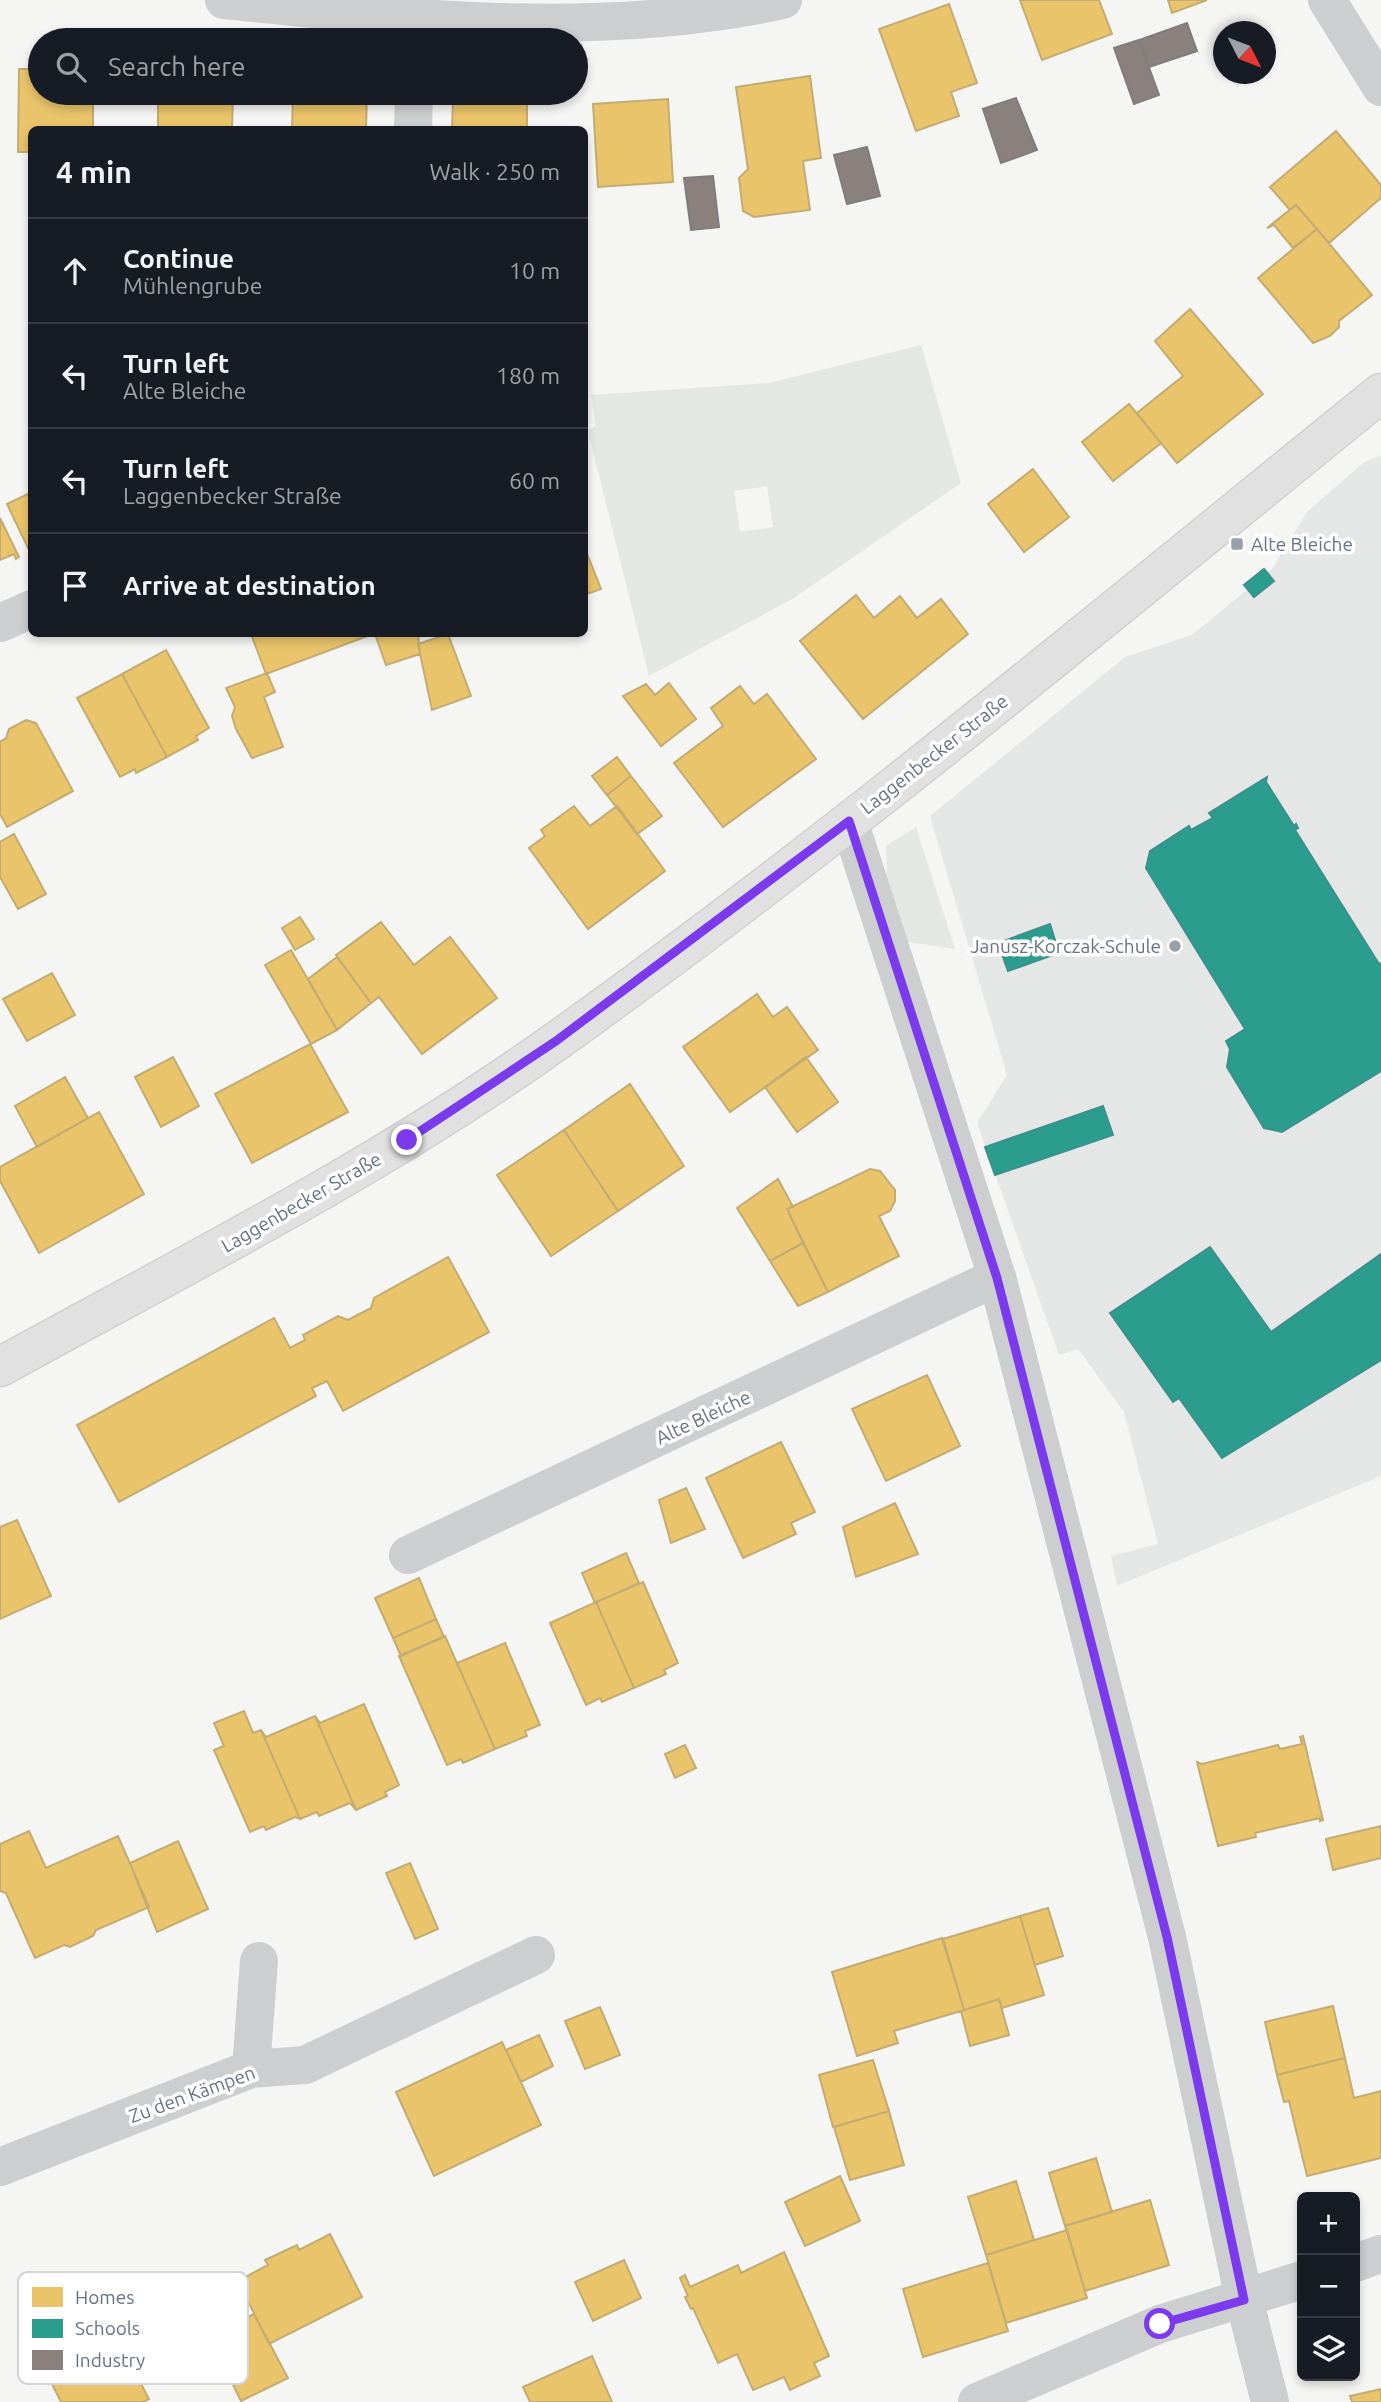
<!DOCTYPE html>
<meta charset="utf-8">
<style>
body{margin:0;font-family:Ubuntu,sans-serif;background:#20242c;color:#f1f3f6}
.controls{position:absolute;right:21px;bottom:21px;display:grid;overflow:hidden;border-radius:10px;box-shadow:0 4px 10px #0003}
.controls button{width:63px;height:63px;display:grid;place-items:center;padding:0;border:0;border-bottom:2px solid #363941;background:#171b24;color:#f1f3f6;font:35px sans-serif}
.compass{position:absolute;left:1213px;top:21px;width:63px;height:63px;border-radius:50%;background:#171b24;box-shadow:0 4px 10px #0003;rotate:132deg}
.stop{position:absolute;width:21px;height:21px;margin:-16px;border:5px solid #7c3aed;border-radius:50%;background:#fff}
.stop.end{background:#7c3aed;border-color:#fff;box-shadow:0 2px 7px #0008}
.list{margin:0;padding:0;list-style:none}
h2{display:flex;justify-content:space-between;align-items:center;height:91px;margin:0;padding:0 28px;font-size:30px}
h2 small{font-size:23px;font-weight:400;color:#9ea1a6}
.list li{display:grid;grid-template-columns:46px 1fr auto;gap:21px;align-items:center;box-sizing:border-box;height:105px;padding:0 28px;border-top:2px solid #363941}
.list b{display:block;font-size:26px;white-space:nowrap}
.list p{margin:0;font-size:23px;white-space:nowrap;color:#9ea1a6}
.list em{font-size:23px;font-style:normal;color:#9ea1a6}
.icon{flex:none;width:38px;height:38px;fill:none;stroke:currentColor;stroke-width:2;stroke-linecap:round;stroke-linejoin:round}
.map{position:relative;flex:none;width:1381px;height:2402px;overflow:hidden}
.search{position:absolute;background:#171b24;box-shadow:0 4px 10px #0003;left:28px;top:28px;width:560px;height:77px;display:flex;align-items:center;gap:18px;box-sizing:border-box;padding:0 24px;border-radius:38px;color:#9ea1a6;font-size:26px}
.panel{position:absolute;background:#171b24;box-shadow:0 4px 10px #0003;left:28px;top:126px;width:560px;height:511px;border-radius:10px}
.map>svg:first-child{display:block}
.built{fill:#e5e7e6}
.green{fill:#e4e8e2;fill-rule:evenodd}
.homes{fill:#e9c46a;stroke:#c2ac72;stroke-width:2}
.schools{fill:#2a9d8f;stroke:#3c908b;stroke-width:2}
.industry{fill:#8a817c;stroke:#7f7d7e;stroke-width:2}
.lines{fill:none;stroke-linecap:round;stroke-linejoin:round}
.secondary-casing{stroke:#d1d1d2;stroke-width:41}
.street{stroke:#cdcecf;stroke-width:38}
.secondary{stroke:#e1e1e1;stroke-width:38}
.route{stroke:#7c3aed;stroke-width:9}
.poi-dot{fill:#98a0ab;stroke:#fff;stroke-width:2.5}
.labels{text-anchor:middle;stroke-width:7;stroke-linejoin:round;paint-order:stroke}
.poi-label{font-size:19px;fill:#667383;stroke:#fff;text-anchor:start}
.street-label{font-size:19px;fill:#667383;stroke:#fff}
.key{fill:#fff;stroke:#d1d5da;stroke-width:2}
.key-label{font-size:19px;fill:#667383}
</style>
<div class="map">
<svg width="1381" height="2402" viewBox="0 0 1381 2402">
<rect width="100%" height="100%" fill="#f5f5f4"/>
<path class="built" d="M1381 455V1476L1117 1586 1111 1556 1158 1544 1124 1412 1078 1349 1059 1355 977 1123 1007 1075 930 816 1125 657 1192 635 1272 569 1307 512 1363 463Z"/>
<path class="green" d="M921 345 961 483 794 598 649 676 588 431 596 426 591 395 769 383ZM767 486 773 527 740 532 734 491Z
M916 827 955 949 908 942 887 876 886 846Z"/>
<path class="homes" d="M1020 0H1099L1112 34 1042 60Z
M1168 0H1207L1172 13Z
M949 4 977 83 951 92 959 116 916 131 879 29Z
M19 69H40V93H93V130H32V152H18Z
M810 76 821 158 803 161 810 210 754 217 743 211 739 178 748 169 736 87Z
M158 93H233L232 130H158Z
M293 93H367L366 130H292Z
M668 99 673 182 598 187 593 104Z
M453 100H527V130H452Z
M1336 131 1381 185V198L1329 243 1296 205 1290 210 1270 187Z
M1296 205 1317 229 1293 248 1274 225 1267 228Z
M1317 229 1372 295 1339 321V327L1330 336 1313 343 1258 278Z
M1190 309 1263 394 1177 463 1137 413 1183 376 1155 341Z
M1129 404 1161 443 1113 481 1082 442Z
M1033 469 1069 517 1024 552 988 504Z
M32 492V548L29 550 7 504Z
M0 518 19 557 16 559 14 554 0 560Z
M584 546 601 589 584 595Z
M856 595 874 618 900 596 917 618 941 599 968 634 863 719 800 641Z
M251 634H373L266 674Z
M375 634H418L420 654 386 665Z
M448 634 471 696 432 710 418 644Z
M166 650 209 728 196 736 198 740 167 757 122 674Z
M267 673 275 692 264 697 283 747 252 758 236 729 232 716 235 707 226 688Z
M122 674 167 757 136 773 135 769 120 777 77 698Z
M669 683 696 719 661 746 623 696 646 684 655 695Z
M740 686 754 704 767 694 816 759 723 827 674 763 723 726 711 708Z
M26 720 36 723 73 791 7 827 0 814V742L6 738 9 729Z
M617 757 631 776 607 795 592 776Z
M631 776 662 816 637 834 607 795Z
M574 806 590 826 617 806 665 871 588 929 529 848 545 836 541 830Z
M14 834 46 894 18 909 0 877V842Z
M300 917 314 939 295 950 282 928Z
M381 922 414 965 450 937 497 998 422 1054 379 997 371 1003 336 955Z
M291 950 337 1030 311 1044 265 965Z
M337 957 371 1003 337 1030 308 979Z
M52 973 75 1015 27 1041 3 999Z
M757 994 773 1017 787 1007 818 1050 730 1112 683 1047Z
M310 1044 348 1112 252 1163 215 1094Z
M173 1057 199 1106 161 1127 135 1077Z
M806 1057 838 1102 797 1132 765 1087Z
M65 1077 88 1118 37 1147 15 1106Z
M630 1084 684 1166 618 1211 564 1130Z
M99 1112 144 1194 39 1253 0 1181V1167Z
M564 1130 618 1211 551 1256 497 1175Z
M870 1169 880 1171 895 1190V1201L890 1211 879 1216 899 1256 828 1292 787 1209Z
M778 1179 793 1207 787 1209 803 1243 770 1261 737 1208Z
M803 1243 828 1292 798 1306 770 1261Z
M448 1257 489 1332 343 1411 327 1381 312 1388 316 1396 119 1502 77 1425 274 1318 290 1348 305 1340 303 1335 338 1316 348 1320 371 1308 374 1298Z
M927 1375 960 1446 886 1481 852 1409Z
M781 1442 815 1512 791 1523 796 1534 743 1558 706 1478Z
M686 1488 705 1529 671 1543 659 1500Z
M895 1503 918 1554 856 1577 843 1527Z
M17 1520 51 1596 0 1619V1527Z
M626 1553 639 1583 595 1603 582 1573Z
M419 1578 436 1619 393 1638 375 1598Z
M643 1582 678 1663 664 1670 666 1674 634 1688 596 1602Z
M596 1602 634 1688 602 1702 600 1698 586 1705 550 1623Z
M436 1619 444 1637 401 1656 393 1638Z
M445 1636 495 1749 463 1763 461 1759 447 1765 399 1656Z
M505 1643 540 1725 525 1731 527 1736 495 1749 457 1663Z
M364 1704 399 1785 385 1792 387 1796 356 1810 315 1716 320 1723Z
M244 1711 253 1733 261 1730 300 1819 295 1817 266 1830 264 1826 250 1832 214 1750 224 1746 214 1723Z
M315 1716 356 1810 350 1803 319 1816 317 1812 300 1819 261 1730 266 1737Z
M1303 1736 1323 1820 1320 1821V1818L1255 1833 1256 1837 1218 1846 1197 1762 1202 1764 1278 1745 1280 1749 1302 1744 1300 1737Z
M685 1745 696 1768 675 1778 665 1754Z
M1381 1826V1858L1333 1870 1326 1839Z
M29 1831 46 1868 118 1836 149 1907 96 1930 93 1936 70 1947 64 1945 35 1958 6 1893 0 1891V1844Z
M178 1841 208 1909 157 1932 130 1863Z
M410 1863 438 1929 415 1939 386 1873Z
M1048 1908 1063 1956 1035 1965 1020 1916Z
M1020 1916 1044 1995 1002 2008 999 1999 964 2010 943 1939Z
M942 1938 964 2010 894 2031 898 2043 857 2056 832 1972Z
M999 1999 1009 2035 970 2046 961 2011Z
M1333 2006 1345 2058 1277 2075 1265 2022Z
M600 2007 620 2055 585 2069 565 2021Z
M539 2035 553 2066 521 2082 506 2050Z
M502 2042 541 2125 434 2176 396 2092Z
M1345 2058 1354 2098 1381 2091V2158L1307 2176 1289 2101 1284 2102 1277 2075Z
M873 2060 889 2111 833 2127 819 2075Z
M889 2111 904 2165 850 2180 834 2127Z
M1096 2158 1112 2212 1065 2226 1049 2173Z
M840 2176 860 2221 805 2246 785 2202Z
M1016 2181 1034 2240 986 2255 968 2197Z
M1150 2200 1169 2265 1085 2291 1065 2226Z
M1067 2230 1087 2298 1006 2323 986 2255Z
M330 2234 362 2297 269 2344 238 2281 268 2265 265 2260 297 2245 299 2250Z
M784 2252 829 2356 814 2363 820 2376 790 2390 784 2377 753 2390 737 2354 718 2363 693 2308 691 2309 685 2297 688 2296 680 2278 685 2275 690 2287 738 2265 741 2273Z
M624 2260 641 2298 593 2321 575 2282Z
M988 2263 1008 2331 923 2357 903 2289Z
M162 2309 187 2358 140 2382 149 2399 143 2402H61L44 2368Z
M254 2314 288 2378 241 2401 209 2336Z
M592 2356 612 2402H530L523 2387Z
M1381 2389V2402H1352L1350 2396Z"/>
<path class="schools" d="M1264 569 1274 581 1254 597 1244 585Z
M1267 777 1266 782 1294 826 1296 824 1298 828 1295 830 1379 964 1381 963V1071L1282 1132 1264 1128 1227 1067 1230 1049 1226 1041 1245 1029 1146 868 1150 851 1189 826 1191 830 1213 818 1209 813Z
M1050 924 1059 953 1008 971 998 943Z
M1103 1106 1113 1135 995 1175 985 1147Z
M1210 1247 1271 1332 1381 1254V1360L1222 1458 1179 1398 1173 1402 1110 1313Z"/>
<path class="industry" d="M1187 23 1197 51 1149 67 1139 40Z
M1139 40 1159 95 1134 104 1114 48Z
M1016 98 1037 150 1001 163 983 109Z
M867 147 880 196 847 204 834 155Z
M713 176 719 227 691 230 684 178Z"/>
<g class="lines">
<defs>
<path id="secondary" d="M0 1367C189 1263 382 1166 558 1040 842 837 1110 612 1381 393"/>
</defs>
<use href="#secondary" class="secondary-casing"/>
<path class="street" d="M224 0C408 19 600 40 783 0
M1327 0 1381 87
M413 130 414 93
M0 623 32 609
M849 821 997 1277 1167 1937 1244 2299 1270 2402
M408 1555 997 1277
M251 2069 259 1961
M0 2167 251 2069 305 2065 536 1955
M1355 2263 1381 2254
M977 2402 1160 2324 1302 2280"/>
<use href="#secondary" class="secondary"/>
</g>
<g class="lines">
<path class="route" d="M407 1140 556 1041 849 821 997 1278 1167 1937 1244 2300 1160 2324"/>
</g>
<g class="poi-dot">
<rect x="1230" y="537" width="14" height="14" rx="3.5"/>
<circle cx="1175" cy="946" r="7"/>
</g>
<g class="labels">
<g class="poi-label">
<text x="1251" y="551">Alte Bleiche</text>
<text x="1161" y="953" text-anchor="end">Janusz-Korczak-Schule</text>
</g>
<g class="street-label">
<text transform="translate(934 754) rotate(-38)" y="7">Laggenbecker Straße</text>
<text transform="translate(301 1202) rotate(-30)" y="7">Laggenbecker Straße</text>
<text transform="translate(703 1417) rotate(-25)" y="7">Alte Bleiche</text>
<text transform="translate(192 2094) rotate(-20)" y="7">Zu den Kämpen</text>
</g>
</g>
<rect x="18" y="2272" width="230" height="112" rx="10" class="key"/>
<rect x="32" y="2287" width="31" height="20" fill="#e9c46a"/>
<rect x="32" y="2319" width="31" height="19" fill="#2a9d8f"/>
<rect x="32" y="2350" width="31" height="20" fill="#8a817c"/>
<g class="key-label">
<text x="75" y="2304">Homes</text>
<text x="75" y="2335">Schools</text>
<text x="75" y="2367">Industry</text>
</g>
</svg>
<div class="controls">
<button>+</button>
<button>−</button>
<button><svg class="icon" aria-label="layers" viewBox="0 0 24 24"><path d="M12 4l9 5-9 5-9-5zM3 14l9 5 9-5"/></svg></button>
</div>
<svg class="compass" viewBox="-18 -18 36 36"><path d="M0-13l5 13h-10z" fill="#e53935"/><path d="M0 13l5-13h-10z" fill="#9ea1a6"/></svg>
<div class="stop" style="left:1160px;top:2324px"></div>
<div class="stop end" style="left:407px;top:1140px"></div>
<div class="search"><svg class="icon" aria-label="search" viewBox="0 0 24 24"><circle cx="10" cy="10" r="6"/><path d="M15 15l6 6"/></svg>Search here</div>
<section class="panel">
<h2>4 min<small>Walk · 250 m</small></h2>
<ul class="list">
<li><svg class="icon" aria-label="ahead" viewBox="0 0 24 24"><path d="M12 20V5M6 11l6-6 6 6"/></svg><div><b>Continue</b><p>Mühlengrube</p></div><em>10 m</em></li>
<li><svg class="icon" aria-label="left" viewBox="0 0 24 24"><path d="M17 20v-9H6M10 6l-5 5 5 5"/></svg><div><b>Turn left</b><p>Alte Bleiche</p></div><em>180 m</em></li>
<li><svg class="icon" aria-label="left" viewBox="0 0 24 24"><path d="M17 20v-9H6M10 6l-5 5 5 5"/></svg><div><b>Turn left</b><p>Laggenbecker Straße</p></div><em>60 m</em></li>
<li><svg class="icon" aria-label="arrive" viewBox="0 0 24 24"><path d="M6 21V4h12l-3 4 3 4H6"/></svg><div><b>Arrive at destination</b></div></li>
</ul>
</section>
</div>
